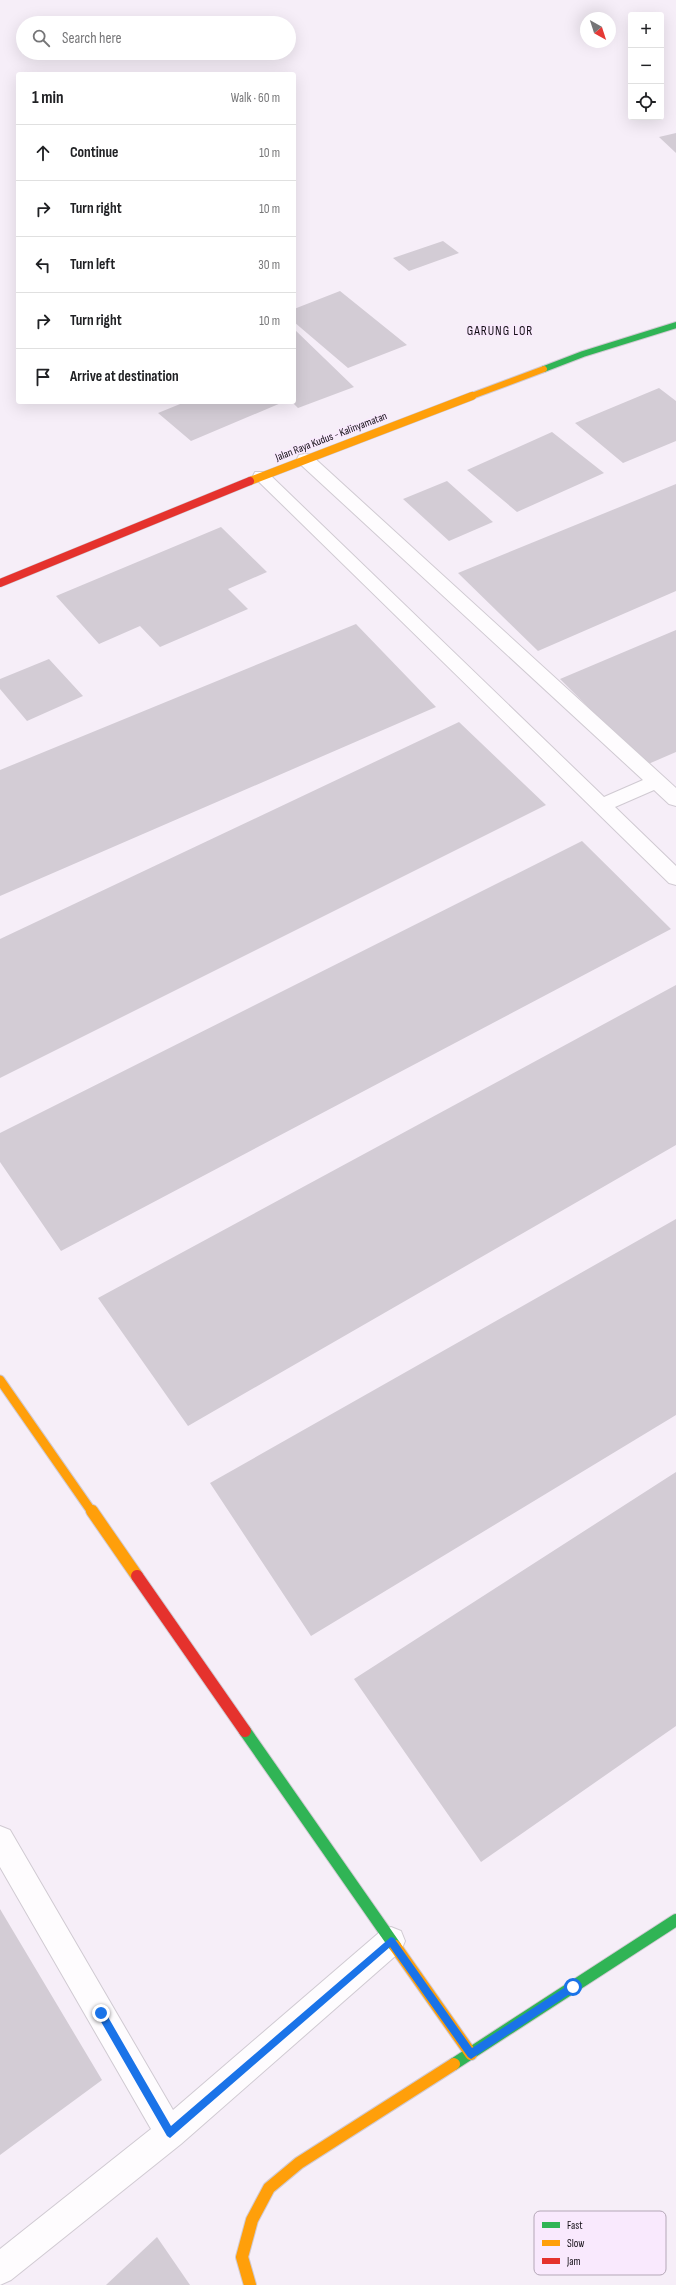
<!DOCTYPE html>
<meta charset="utf-8">
<style>
body{margin:0;font-family:"Sofia Sans Condensed",sans-serif;background:#f6f6f6;color:#202124}
.controls{position:absolute;right:12px;top:12px;display:grid;overflow:hidden;border-radius:4px;box-shadow:0 4px 16px #0002}
.controls button{width:36px;height:36px;display:grid;place-items:center;padding:0;border:0;border-bottom:1px solid #e0e0e0;background:#fff;color:#202124;font:20px sans-serif}
.compass{position:absolute;left:580px;top:12px;width:36px;height:36px;border-radius:50%;background:#fff;box-shadow:0 4px 16px #0002;rotate:141deg}
.stop{position:absolute;width:12px;height:12px;margin:-9px;border:3px solid #1a73e8;border-radius:50%;background:#fff}
.stop.end{background:#1a73e8;border-color:#fff;box-shadow:0 1px 4px #0008}
.list{margin:0;padding:0;list-style:none}
h2{display:flex;justify-content:space-between;align-items:center;height:52px;margin:0;padding:0 16px;font-size:17px}
h2 small{font-size:13px;font-weight:400;color:#757577}
.list li{display:grid;grid-template-columns:26px 1fr auto;gap:12px;align-items:center;box-sizing:border-box;height:56px;padding:0 16px;border-top:1px solid #e0e0e0}
.list b{display:block;font-size:15px;white-space:nowrap}
.list em{font-size:13px;font-style:normal;color:#757577}
.icon{flex:none;width:22px;height:22px;fill:none;stroke:currentColor;stroke-width:2;stroke-linecap:round;stroke-linejoin:round}
.map{position:relative;flex:none;width:676px;height:2285px;overflow:hidden}
.search{position:absolute;background:#fff;box-shadow:0 4px 16px #0002;left:16px;top:16px;width:280px;height:44px;display:flex;align-items:center;gap:10px;box-sizing:border-box;padding:0 14px;border-radius:22px;color:#757577;font-size:15px}
.panel{position:absolute;background:#fff;box-shadow:0 4px 16px #0002;left:16px;top:72px;width:280px;height:332px;border-radius:4px}
.map>svg:first-child{display:block}
.building{fill:#d3ccd5}
.lines{fill:none;stroke-linecap:round;stroke-linejoin:round}
.lane-casing{stroke:#d0cad2;stroke-width:2}
.fast-far1-casing{stroke:#d0cad2;stroke-width:8}
.fast-casing{stroke:#d0cad2;stroke-width:14}
.slow-far3-casing{stroke:#d0cad2;stroke-width:8}
.slow-far2-casing{stroke:#d0cad2;stroke-width:9}
.slow-far1-casing{stroke:#d0cad2;stroke-width:11}
.slow-casing{stroke:#d0cad2;stroke-width:14}
.jam-far1-casing{stroke:#d0cad2;stroke-width:9}
.jam-casing{stroke:#d0cad2;stroke-width:14}
.lane{fill:#fefcfe;fill-rule:evenodd}
.fast-far1{stroke:#30b455;stroke-width:6}
.fast{stroke:#30b455;stroke-width:12}
.slow-far3{stroke:#ff9f0a;stroke-width:6}
.slow-far2{stroke:#ff9f0a;stroke-width:8}
.slow-far1{stroke:#ff9f0a;stroke-width:9}
.slow{stroke:#ff9f0a;stroke-width:12}
.jam-far1{stroke:#e5322d;stroke-width:8}
.jam{stroke:#e5322d;stroke-width:12}
.route{fill:#1a73e8}
.labels{text-anchor:middle;stroke-width:3;stroke-linejoin:round;paint-order:stroke}
.far-street-label{font-size:11px;fill:#120d14;stroke:#f9e9fd}
.far-quarter-label{font-size:13px;letter-spacing:1px;fill:#120d14;stroke:#f9e9fd}
.key{fill:#f9e9fd;stroke:#b4a7b7;stroke-width:1}
.key-label{font-size:11px;fill:#120d14}
</style>
<div class="map">
<svg width="676" height="2285" viewBox="0 0 676 2285">
<rect width="100%" height="100%" fill="#f6eef8"/>
<path class="building" d="M676 133V153L659 137Z
M443 241 459 253 409 271 393 258Z
M340 291 407 345 348 368 294 322V309Z
M294 329 354 387 298 408 292 402H294Z
M659 388 676 401V441L623 463 575 423Z
M185 402H279L281 403 191 441 158 413Z
M552 432 604 473 517 512 467 470Z
M447 481 493 522 449 541 403 499Z
M676 484V591L538 651 458 573Z
M221 527 267 572 228 589 248 609 160 647 140 626 99 644 56 596Z
M356 624 436 707 0 896V770Z
M676 630V752L646 765 560 679Z
M49 659 83 696 27 721 0 689V679Z
M459 722 546 805 0 1078V939Z
M582 841 671 929 61 1251 0 1162V1133Z
M676 985V1145L188 1426 98 1298Z
M676 1219V1415L311 1636 210 1483Z
M676 1472V1726L481 1862 354 1679Z
M0 1909 102 2080 0 2155Z
M157 2237 190 2285H106Z"/>
<g class="lines">
<defs>
<path id="lane" d="M305 454 311 455 676 788V806L669 804 654 790 615 807 676 866V885L669 883 253 476 255 472H267L604 797 643 780 299 463 297 459 299 455Z
M0 1826 10 1830 173 2110 381 1931 391 1927 401 1931 405 1941 401 1951 181 2144 11 2280 0 2285V2249L151 2129 0 1867Z"/>
<path id="fast-far1" d="M544 369 583 354 676 325"/>
<path id="fast" d="M245 1731 395 1946
M454 2064 676 1920"/>
<path id="slow-far3" d="M469 397 544 369"/>
<path id="slow-far2" d="M250 481 472 396"/>
<path id="slow-far1" d="M0 1380 92 1512"/>
<path id="slow" d="M92 1511 137 1576
M395 1946 471 2054
M250 2285 242 2257 252 2220 269 2188 299 2163 454 2064"/>
<path id="jam-far1" d="M0 583 250 481"/>
<path id="jam" d="M137 1576 245 1731"/>
</defs>
<use href="#lane" class="lane-casing"/>
<use href="#fast-far1" class="fast-far1-casing"/>
<use href="#fast" class="fast-casing"/>
<use href="#slow-far3" class="slow-far3-casing"/>
<use href="#slow-far2" class="slow-far2-casing"/>
<use href="#slow-far1" class="slow-far1-casing"/>
<use href="#slow" class="slow-casing"/>
<use href="#jam-far1" class="jam-far1-casing"/>
<use href="#jam" class="jam-casing"/>
<use href="#lane" class="lane"/>
<use href="#fast-far1" class="fast-far1"/>
<use href="#fast" class="fast"/>
<use href="#slow-far3" class="slow-far3"/>
<use href="#slow-far2" class="slow-far2"/>
<use href="#slow-far1" class="slow-far1"/>
<use href="#slow" class="slow"/>
<use href="#jam-far1" class="jam-far1"/>
<use href="#jam" class="jam"/>
</g>
<path class="route" d="M391 1937 394 1938 472 2048 570 1984 573 1983 578 1987 576 1990 471 2059 468 2057 390 1947 170 2138 167 2136 96 2013 101 2009 104 2010 171 2126Z"/>
<g class="labels">
<g class="far-street-label">
<text transform="translate(331 436) rotate(-21)" y="4">Jalan Raya Kudus - Kalinyamatan</text>
</g>
<g class="far-quarter-label">
<text x="500" y="335">GARUNG LOR</text>
</g>
</g>
<rect x="534" y="2211" width="132" height="64" rx="6" class="key"/>
<rect x="542" y="2222" width="18" height="6" fill="#30b455"/>
<rect x="542" y="2240" width="18" height="6" fill="#ff9f0a"/>
<rect x="542" y="2258" width="18" height="6" fill="#e5322d"/>
<g class="key-label">
<text x="567" y="2229">Fast</text>
<text x="567" y="2247">Slow</text>
<text x="567" y="2265">Jam</text>
</g>
</svg>
<div class="controls">
<button>+</button>
<button>−</button>
<button><svg class="icon" aria-label="locate" viewBox="0 0 24 24"><circle cx="12" cy="12" r="6"/><path d="M12 2v4M12 18v4M2 12h4M18 12h4"/></svg></button>
</div>
<svg class="compass" viewBox="-18 -18 36 36"><path d="M0-13l5 13h-10z" fill="#e53935"/><path d="M0 13l5-13h-10z" fill="#757577"/></svg>
<div class="stop" style="left:573px;top:1987px"></div>
<div class="stop end" style="left:101px;top:2013px"></div>
<div class="search"><svg class="icon" aria-label="search" viewBox="0 0 24 24"><circle cx="10" cy="10" r="6"/><path d="M15 15l6 6"/></svg>Search here</div>
<section class="panel">
<h2>1 min<small>Walk · 60 m</small></h2>
<ul class="list">
<li><svg class="icon" aria-label="ahead" viewBox="0 0 24 24"><path d="M12 20V5M6 11l6-6 6 6"/></svg><div><b>Continue</b></div><em>10 m</em></li>
<li><svg class="icon" aria-label="right" viewBox="0 0 24 24"><path d="M7 20v-9h11M14 6l5 5-5 5"/></svg><div><b>Turn right</b></div><em>10 m</em></li>
<li><svg class="icon" aria-label="left" viewBox="0 0 24 24"><path d="M17 20v-9H6M10 6l-5 5 5 5"/></svg><div><b>Turn left</b></div><em>30 m</em></li>
<li><svg class="icon" aria-label="right" viewBox="0 0 24 24"><path d="M7 20v-9h11M14 6l5 5-5 5"/></svg><div><b>Turn right</b></div><em>10 m</em></li>
<li><svg class="icon" aria-label="arrive" viewBox="0 0 24 24"><path d="M6 21V4h12l-3 4 3 4H6"/></svg><div><b>Arrive at destination</b></div></li>
</ul>
</section>
</div>
